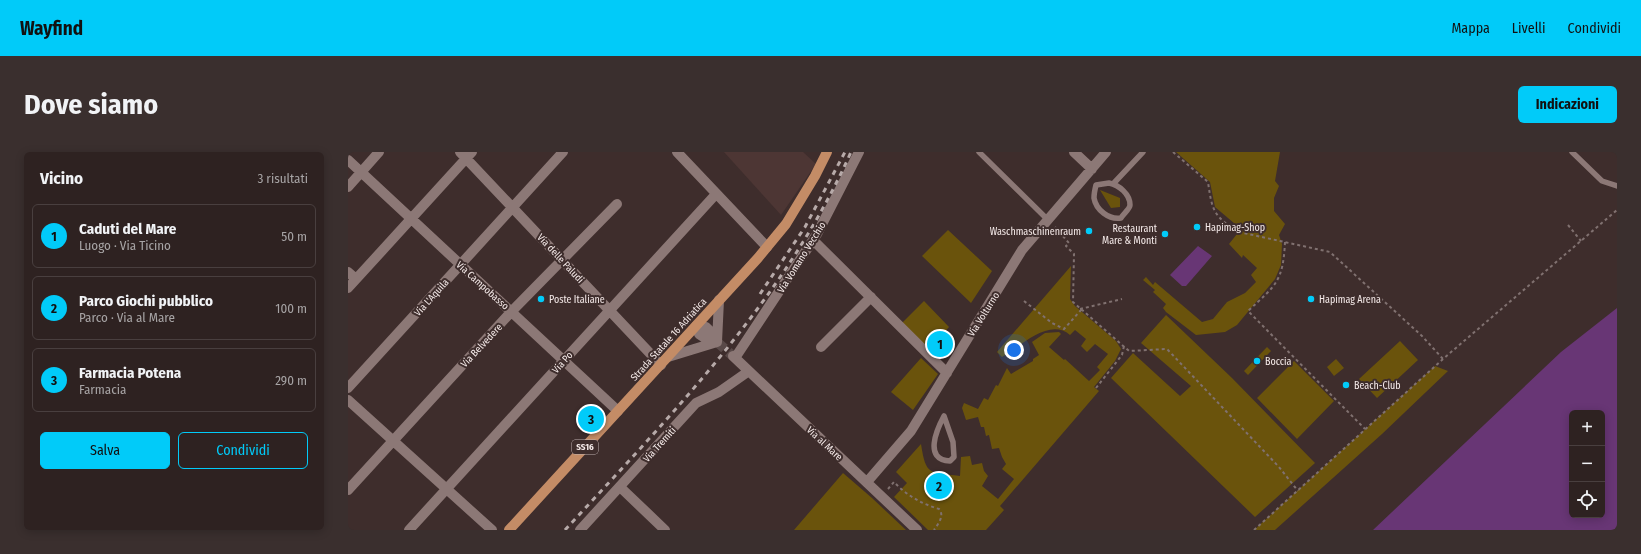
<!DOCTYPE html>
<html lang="it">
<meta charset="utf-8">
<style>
body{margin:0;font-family:"Fira Sans Condensed",sans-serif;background:#3a2f2e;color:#f1f3f6}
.controls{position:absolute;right:12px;bottom:12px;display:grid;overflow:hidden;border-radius:6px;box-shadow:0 2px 10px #0003}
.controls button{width:36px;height:36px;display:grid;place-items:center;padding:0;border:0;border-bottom:1px solid #493f3f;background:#2e2221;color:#f1f3f6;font:20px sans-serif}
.you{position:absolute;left:666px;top:198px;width:14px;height:14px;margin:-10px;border:3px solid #fff;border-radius:50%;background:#1a73e8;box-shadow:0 0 0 6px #1a73e833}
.badge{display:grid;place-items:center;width:26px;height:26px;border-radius:50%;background:#01cbf9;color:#111;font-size:13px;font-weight:700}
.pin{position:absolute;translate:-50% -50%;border:2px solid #fff;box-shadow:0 1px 4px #0006}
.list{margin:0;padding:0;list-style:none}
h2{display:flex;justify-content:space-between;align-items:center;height:52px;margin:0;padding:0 16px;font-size:17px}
h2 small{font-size:13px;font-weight:400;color:#a7a4a5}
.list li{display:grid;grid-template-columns:26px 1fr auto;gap:12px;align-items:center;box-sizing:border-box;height:64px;margin:0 8px 8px;padding:0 8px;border:1px solid #493f3f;border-radius:6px}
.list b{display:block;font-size:15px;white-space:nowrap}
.list p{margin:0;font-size:13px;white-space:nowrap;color:#a7a4a5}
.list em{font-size:13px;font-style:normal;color:#a7a4a5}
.actions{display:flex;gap:8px;padding:12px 16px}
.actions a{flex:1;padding:9px 0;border:1px solid #01cbf9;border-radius:6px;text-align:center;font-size:14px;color:#01cbf9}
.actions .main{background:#01cbf9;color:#111}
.icon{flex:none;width:22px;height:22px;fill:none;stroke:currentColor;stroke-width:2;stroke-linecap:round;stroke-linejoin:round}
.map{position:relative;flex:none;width:1269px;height:378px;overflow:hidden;border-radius:6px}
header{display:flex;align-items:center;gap:24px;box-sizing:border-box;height:56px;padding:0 20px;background:#01cbf9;color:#111}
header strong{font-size:19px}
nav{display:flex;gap:22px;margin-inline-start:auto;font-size:14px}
.intro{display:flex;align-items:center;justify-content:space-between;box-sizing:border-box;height:96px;padding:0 24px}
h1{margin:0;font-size:28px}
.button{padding:10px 18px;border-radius:6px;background:#01cbf9;color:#111;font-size:14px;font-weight:700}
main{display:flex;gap:24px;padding:0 24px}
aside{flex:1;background:#2e2221;border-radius:6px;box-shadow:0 2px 10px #0003}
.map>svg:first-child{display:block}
.built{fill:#4d3634}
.green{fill:#6a530c}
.water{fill:#683675;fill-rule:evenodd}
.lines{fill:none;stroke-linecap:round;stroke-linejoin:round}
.minor-tunnel{stroke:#594948;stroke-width:10;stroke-dasharray:10 5;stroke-linecap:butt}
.path{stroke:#807170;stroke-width:2;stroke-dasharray:3 3;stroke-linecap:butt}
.service{stroke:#8c7876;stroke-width:5.5}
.minor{stroke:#8c7876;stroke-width:10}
.primary{stroke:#c48c66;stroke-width:10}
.rail{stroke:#b7aaa9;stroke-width:3;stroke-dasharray:5 5;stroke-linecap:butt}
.poi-dot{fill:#01cbf9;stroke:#3e2d2c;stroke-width:1.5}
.labels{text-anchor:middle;stroke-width:4;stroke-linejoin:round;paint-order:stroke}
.shield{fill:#3e2d2c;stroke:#beb1b0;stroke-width:1}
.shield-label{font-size:9px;font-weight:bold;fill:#f5eae9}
.poi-label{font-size:10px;fill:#f5eae9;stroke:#3e2d2c;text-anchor:start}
.street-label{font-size:10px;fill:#f5eae9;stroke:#3e2d2c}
</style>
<header>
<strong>Wayfind</strong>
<nav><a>Mappa</a><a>Livelli</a><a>Condividi</a></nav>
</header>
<div class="intro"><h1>Dove siamo</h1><a class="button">Indicazioni</a></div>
<main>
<aside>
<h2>Vicino<small>3 risultati</small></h2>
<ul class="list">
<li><span class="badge">1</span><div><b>Caduti del Mare</b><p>Luogo · Via Ticino</p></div><em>50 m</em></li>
<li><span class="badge">2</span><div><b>Parco Giochi pubblico</b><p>Parco · Via al Mare</p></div><em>100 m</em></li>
<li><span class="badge">3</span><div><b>Farmacia Potena</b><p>Farmacia</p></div><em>290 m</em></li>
</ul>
<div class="actions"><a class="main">Salva</a><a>Condividi</a></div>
</aside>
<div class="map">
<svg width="1269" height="378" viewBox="0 0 1269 378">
<rect width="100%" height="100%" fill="#3e2d2c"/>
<path class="built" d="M376 0H455L468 12 433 63Z"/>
<path class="green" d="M828 0H932L927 29 931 34 926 46V59L937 72 931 83 934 92 933 113 927 127 889 173 877 180 848 183 818 160 815 156 818 152 805 140 807 138 795 128 798 125 805 133 807 130 854 170 865 167 879 150 897 141 908 130 903 123 909 116 895 103 894 106 881 92 893 77 867 55 862 30Z
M752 38 772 46V55L763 56Z
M600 78 644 119 623 151 574 104Z
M723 114 722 147 727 154 768 189 773 197 767 209 746 235 751 239 652 354 656 358 638 378H580L546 345 559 331 548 320 573 292C578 324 581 320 612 324L613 305 622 304 624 313 634 311 636 319 640 324 634 334 650 347 666 327 654 317 658 312 654 305 651 296 644 297 641 283 638 284 636 275H633L630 265 618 268 614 256 616 251 630 257 636 246 640 248 648 233 650 234 659 216 663 222 685 209V207L691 203 684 190 697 181 711 180 713 182 701 195 716 208 717 207 741 229 752 218 749 215 760 202 747 192 739 200 733 194 738 187 727 178 722 183C701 165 672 195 654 205L649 200Z
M576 149 601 175 580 199 554 171Z
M818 163 884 226 967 311 907 365 763 226 785 201 832 244 843 234 793 191Z
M1052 189 1070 208 1029 246 1011 227Z
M919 195 923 199 900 223 896 219Z
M573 206 590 222 565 258 543 240Z
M988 207 996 216 986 224 979 215Z
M946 209 986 249 949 287 909 246Z
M1087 214 1100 219 1034 282 927 378H906Z
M495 321 524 346 558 378H446Z"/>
<path class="water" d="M850 94 864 104 838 134H834L822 123Z
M1269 156V378H1025L1213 200ZM1224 261H1254V363H1224Z"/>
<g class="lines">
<path class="minor-tunnel" d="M369 190 385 204"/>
<path class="path" d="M825 0 860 30C864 59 866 65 891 80L982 100 1074 184 1095 207
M1220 73 1233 89
M707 75 721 91 718 94 726 102 725 150 781 199 819 197 931 315 950 339
M937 90C935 130 928 133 900 159L1017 277
M676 149 704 171 716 177 733 158
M732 157 774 147
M748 236 774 203 776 194
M540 337 546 330C558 343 574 352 591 357 597 364 590 372 586 378
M906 378 1095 207 1269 58"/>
<path class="service" d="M631 0 696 64
M1224 0 1254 29 1269 34
M761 31C771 33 782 42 782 53 782 57 775 62 773 66 761 68 748 58 746 46 746 42 747 37 748 33Z
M765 32 795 0
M596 264 605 290 606 305 602 309C575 308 589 277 596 264Z"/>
<path class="minor" d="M112 0 313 213
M329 0 419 95
M726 0 744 17
M0 8 270 259
M0 35 31 0
M465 88 599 221
M0 120 8 127
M0 136 124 0
M363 190 351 182 348 174 358 175 368 185
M473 195 523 145
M385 204 569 378
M320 205 369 190 371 148
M387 206 469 82 511 0
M0 236 215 0
M0 248 144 378
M519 330 563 279 674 98 758 0
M272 335 317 378
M0 338 164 159 269 52
M61 378 368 42
M232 378 348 251 371 240 401 219"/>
<path class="primary" d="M161 378 410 106 438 72 467 24 479 0"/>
<path class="rail" d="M412 142 457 75 497 0
M217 378C324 262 438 146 503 0"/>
</g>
<g class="poi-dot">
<circle cx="849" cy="75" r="4"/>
<circle cx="741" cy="79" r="4"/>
<circle cx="817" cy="82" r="4"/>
<circle cx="193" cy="147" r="4"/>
<circle cx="963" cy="147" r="4"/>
<circle cx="909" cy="209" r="4"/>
<circle cx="998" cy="233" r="4"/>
</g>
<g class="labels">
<rect class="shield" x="224" y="288" width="26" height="14" rx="3"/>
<g class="shield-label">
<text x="237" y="298">SS16</text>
</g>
<g class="poi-label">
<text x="857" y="79">Hapimag-Shop</text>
<text x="809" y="80" text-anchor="end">Restaurant<tspan x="809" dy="12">Mare &amp; Monti</tspan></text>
<text x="733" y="83" text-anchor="end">Waschmaschinenraum</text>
<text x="201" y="151">Poste Italiane</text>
<text x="971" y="151">Hapimag Arena</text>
<text x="917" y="213">Boccia</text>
<text x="1006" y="237">Beach-Club</text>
</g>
<g class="street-label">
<text transform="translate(453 105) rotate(-58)" y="4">Via Vomano Vecchio</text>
<text transform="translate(213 106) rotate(47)" y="4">Via delle Paludi</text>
<text transform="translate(135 133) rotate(42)" y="4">Via Campobasso</text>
<text transform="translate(83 145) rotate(-48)" y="4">Via L'Aquila</text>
<text transform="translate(635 162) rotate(-58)" y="4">Via Volturno</text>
<text transform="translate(320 187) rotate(-48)" y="4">Strada Statale 16 Adriatica</text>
<text transform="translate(133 193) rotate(-47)" y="4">Via Belvedere</text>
<text transform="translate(214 210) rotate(-48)" y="4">Via Po</text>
<text transform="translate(477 291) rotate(43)" y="4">Via al Mare</text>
<text transform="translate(311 292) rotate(-48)" y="4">Via Tremiti</text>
</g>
</g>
</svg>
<div class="controls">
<button>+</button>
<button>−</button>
<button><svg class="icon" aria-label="locate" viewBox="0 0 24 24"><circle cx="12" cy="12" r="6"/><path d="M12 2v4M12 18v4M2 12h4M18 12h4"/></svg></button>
</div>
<div class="you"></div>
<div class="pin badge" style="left:592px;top:192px">1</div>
<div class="pin badge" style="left:591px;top:334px">2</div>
<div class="pin badge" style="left:243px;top:267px">3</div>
</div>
</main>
